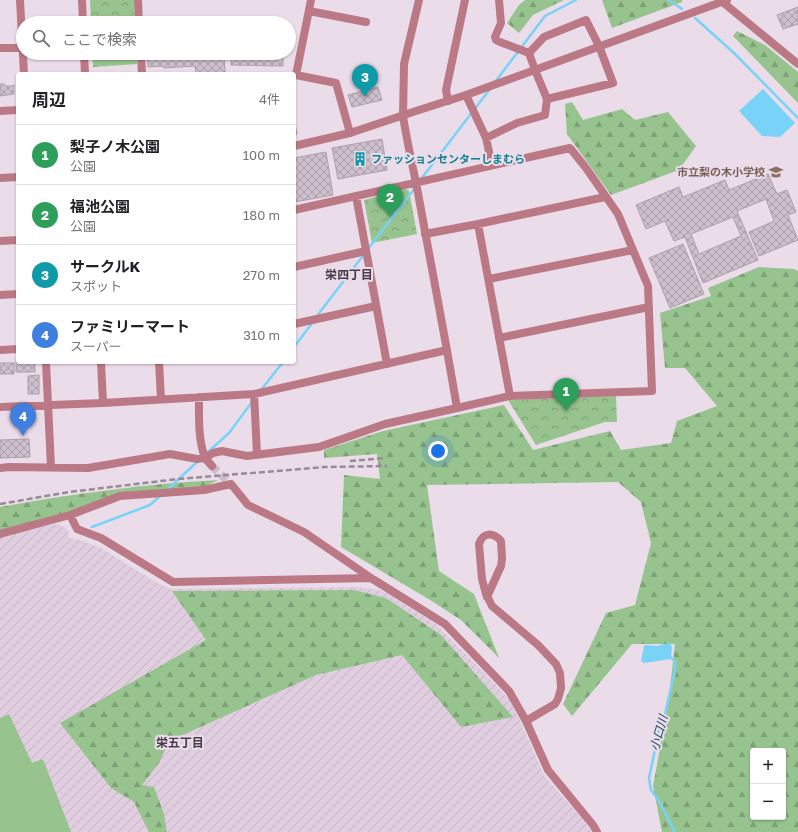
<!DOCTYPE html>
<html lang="ja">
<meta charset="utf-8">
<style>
body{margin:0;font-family:"Golos Text","Noto Sans JP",sans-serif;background:#f6f6f6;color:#202124}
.controls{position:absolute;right:12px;bottom:12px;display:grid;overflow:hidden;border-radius:4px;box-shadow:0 1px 3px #0004}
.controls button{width:36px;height:36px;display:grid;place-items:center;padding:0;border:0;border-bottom:1px solid #e0e0e0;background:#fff;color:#202124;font:20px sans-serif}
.you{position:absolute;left:438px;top:451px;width:14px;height:14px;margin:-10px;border:3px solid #fff;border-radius:50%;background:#1a73e8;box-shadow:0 0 0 6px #1a73e833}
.badge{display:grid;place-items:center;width:26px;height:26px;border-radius:50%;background:#0b8043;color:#fff;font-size:13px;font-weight:700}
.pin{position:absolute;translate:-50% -33px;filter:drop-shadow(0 1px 2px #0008)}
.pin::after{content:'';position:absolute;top:21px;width:14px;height:12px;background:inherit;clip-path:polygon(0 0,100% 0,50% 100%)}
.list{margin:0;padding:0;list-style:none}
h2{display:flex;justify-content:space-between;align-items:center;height:52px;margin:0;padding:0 16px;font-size:17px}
h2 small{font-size:13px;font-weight:400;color:#757577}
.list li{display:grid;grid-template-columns:26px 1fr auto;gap:12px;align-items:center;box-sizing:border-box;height:60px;padding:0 16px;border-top:1px solid #e0e0e0}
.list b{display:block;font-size:15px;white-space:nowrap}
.list p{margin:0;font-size:13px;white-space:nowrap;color:#757577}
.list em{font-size:13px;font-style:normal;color:#757577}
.icon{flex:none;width:22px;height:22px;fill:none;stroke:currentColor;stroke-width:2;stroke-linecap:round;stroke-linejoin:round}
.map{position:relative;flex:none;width:798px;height:832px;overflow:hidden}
.search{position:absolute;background:#fff;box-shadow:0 1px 3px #0004;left:16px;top:16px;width:280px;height:44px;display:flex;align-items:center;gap:10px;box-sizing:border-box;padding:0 14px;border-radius:22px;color:#757577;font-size:15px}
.panel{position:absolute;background:#fff;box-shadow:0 1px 3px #0004;left:16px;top:72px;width:280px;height:292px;border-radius:4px}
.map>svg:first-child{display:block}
.industrial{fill:url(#industrial-furrows)}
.forest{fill:url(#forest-firs);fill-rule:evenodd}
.park{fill:url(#park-crowns)}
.pitch{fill:#97c48e}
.water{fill:#79d3f8}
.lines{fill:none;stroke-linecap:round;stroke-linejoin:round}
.stream{stroke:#79d3f8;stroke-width:2.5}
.building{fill:url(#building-cross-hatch);stroke:#ac9fac;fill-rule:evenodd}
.minor-tunnel{stroke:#c9bcc8;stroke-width:8;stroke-dasharray:8 4;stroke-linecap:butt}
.minor{stroke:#bb7986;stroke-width:8}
.tertiary{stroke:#bb7986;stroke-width:8}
.rail{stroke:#968c96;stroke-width:2.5;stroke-dasharray:6 3;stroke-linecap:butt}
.labels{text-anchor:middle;stroke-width:4;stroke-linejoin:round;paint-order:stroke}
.culture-label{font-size:11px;font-weight:bold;fill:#0d838f;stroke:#ebdcea;text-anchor:start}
.education-label{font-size:11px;font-weight:bold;fill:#785e54;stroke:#ebdcea;text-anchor:end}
.neighbourhood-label{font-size:12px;font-weight:bold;fill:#493d48;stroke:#ebdcea}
.water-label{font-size:12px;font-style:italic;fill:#174a5d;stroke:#ebdcea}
</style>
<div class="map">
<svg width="798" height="832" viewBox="0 0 798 832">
<defs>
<pattern id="industrial-furrows" width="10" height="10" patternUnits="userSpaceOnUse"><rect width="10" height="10" fill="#e0cee0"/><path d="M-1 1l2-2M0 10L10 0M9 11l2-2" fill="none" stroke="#c1b2c1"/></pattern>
<pattern id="forest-firs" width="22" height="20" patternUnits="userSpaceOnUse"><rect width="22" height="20" fill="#97c48e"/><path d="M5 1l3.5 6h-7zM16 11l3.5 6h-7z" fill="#7da075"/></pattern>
<pattern id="park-crowns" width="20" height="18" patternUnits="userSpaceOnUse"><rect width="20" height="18" fill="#97c48e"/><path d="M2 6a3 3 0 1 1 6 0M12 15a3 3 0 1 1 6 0" fill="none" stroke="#7da075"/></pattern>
<pattern id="building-cross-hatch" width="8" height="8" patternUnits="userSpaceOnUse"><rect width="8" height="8" fill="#cdbfcc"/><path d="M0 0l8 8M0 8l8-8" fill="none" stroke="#a89ca7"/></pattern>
</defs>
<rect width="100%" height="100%" fill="#ebdcea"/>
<path class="industrial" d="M59 524 68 530 69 538 80 540 101 548 159 584 172 589 357 587 379 590 389 594 437 625 503 692 510 701 518 717 545 777 582 818 591 832H0V537L49 525Z"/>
<path class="forest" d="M525 0H564L533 15 519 33 507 23 519 5Z
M602 0H682V2L612 28Z
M737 31 765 45 798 72V103L733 36Z
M572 102 583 120 622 109 635 120 668 112 696 146 679 170 611 195 567 134 565 104Z
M759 267 794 269 798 271V832H662L653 786 668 705 675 644H632L572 716 563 704 606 613 635 605 651 543 641 502 618 482 427 485 439 571 474 594 499 658 461 620 430 600 341 547 344 475 380 479 377 454 324 458V450L383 431 504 405 533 450 610 431 621 450 671 443 677 421 717 406 685 368H665L660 313 711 296 708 288ZM753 751H783V817H753Z
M218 480 203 488 119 493 71 512 0 531V507C72 494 145 484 218 480Z
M354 590 386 598 441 635 513 717 461 727 402 655 316 675 169 741 159 763 142 785 154 787 164 814 167 832H149L134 802 111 788 60 723 206 640 172 591Z"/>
<path class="park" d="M90 0H134L135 23H91Z
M92 53H137V64L93 67Z
M406 189 409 191 417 234 372 243 364 200Z
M616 396 617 422H605L536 445 508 400Z"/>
<path class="pitch" d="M9 714 32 763 43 759 71 832H0V718Z"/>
<path class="water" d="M763 89 795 123 780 137 762 136 739 111Z
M668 643 670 644 672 646 671 659 644 663 641 661 644 646 645 645 657 646Z"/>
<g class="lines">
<path class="stream" d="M669 0 682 9
M695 18 734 53 798 118
M495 82 545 16 576 0
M421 179 490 89
M368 249 415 188
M317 316 365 253
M294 347 313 322
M261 390 283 362
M208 452 229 433 252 402
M167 490 198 461
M92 527 150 505 161 495
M670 657 675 661V671L664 718 656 737 655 750 649 778 651 790 658 799 675 832"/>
</g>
<path class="building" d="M798 7V24L783 29 777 15Z
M163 20V23H145L144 21Z
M147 53H196L197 56 224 54 225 73 196 74 195 66 164 68 163 66 148 67Z
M231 53H283V66L231 65Z
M0 84H4L5 86H11L14 85V94L0 96Z
M378 87 382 100 352 107 348 95Z
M294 119 297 134 294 135Z
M382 139 387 170 338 179 332 148Z
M326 152 333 195 294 202V158Z
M768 174 777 194 787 190 796 212 788 215 798 240 759 256 749 232 774 221 766 199 737 211 758 260 703 283 685 237 674 241 665 221 646 229 636 205 679 187 683 197 725 180 729 190ZM733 217 741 236 699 254 691 234Z
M683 244 704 294 670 308 649 258Z
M16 361H18V362H35V372H16Z
M0 363H14V374H0Z
M39 375V394H28V376Z
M29 439 30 457 0 458V440Z"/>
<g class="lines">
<path class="minor-tunnel" d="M212 466 231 484"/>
<path class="minor" d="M20 0 24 74
M82 0 83 23
M138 0 139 23
M311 0 296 75 336 83 350 133
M499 0 501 23 495 37 496 40 500 42 529 53
M309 11 366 22
M0 48H23
M84 53 85 74
M141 53 142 74
M466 95 486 138 492 165
M448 101 446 90 465 0
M0 111 18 110
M486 138 517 123 545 115 547 99 535 70 529 53 544 37 586 20 599 46 613 83 547 99
M356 196 387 364
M294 210 570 148 586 168 618 214 648 286 652 391 510 396 457 408C445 336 431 265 418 193 413 167 407 142 403 116
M478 224C489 281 499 339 510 396
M425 234 478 224 605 197
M0 241 18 240
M294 267 366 251
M489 279 633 250
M0 295 18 294
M294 324 376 306
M499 338 649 307
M0 350 18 349
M46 362 51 467
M101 362 103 403
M159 362 161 399
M254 394 257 454
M199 397C199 418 198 439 205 458L213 453 222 451 247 456 319 447 385 424 457 408
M0 407 103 403 254 394 447 350
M0 468 9 467 88 468 170 454 197 459 205 458 212 466
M70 515 77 529 101 538 173 582 371 578
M0 534 70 515 120 496 204 490 231 484 248 505 304 532 371 578 445 624 509 691 526 721 548 770 593 825 597 832
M487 597 501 566 502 559 501 541C493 532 483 532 479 544L482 579 486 594 492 606 538 645 556 664 560 673 561 688 558 699 555 704 526 721"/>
<path class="tertiary" d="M720 0 798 64
M403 116 404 64 419 0
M294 146 350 133 419 110 466 95 727 0
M0 178 18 177"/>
<path class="rail" d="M350 461 386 458
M0 504 69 492 178 479 325 467 387 466"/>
</g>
<defs>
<symbol id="building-bare" viewBox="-9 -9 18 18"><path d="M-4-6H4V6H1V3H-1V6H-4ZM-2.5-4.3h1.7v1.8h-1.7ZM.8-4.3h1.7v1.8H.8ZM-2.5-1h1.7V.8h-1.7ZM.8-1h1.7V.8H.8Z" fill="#0f9aa8" stroke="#ebdcea" stroke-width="2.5" paint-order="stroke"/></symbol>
<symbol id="school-bare" viewBox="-9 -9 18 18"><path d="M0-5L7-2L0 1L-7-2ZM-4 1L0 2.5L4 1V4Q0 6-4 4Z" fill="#8d6e63" stroke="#ebdcea" stroke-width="2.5" paint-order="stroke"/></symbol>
</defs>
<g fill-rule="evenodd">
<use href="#building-bare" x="350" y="149" width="20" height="20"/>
<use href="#school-bare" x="766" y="162" width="20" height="20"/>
</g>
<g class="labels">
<g class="culture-label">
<text x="371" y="163">ファッションセンターしまむら</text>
</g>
<g class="education-label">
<text x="765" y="176">市立梨の木小学校</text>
</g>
<g class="neighbourhood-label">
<text x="349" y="279">栄四丁目</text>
<text x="180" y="747">栄五丁目</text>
</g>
<g class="water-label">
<text transform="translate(659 733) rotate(-74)" y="4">小口川</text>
</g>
</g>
</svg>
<div class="controls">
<button>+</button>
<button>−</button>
</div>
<div class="you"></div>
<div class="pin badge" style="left:566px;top:411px;background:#2e9e5b">1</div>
<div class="pin badge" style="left:390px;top:217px;background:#2e9e5b">2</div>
<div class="pin badge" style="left:365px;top:97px;background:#0f9aa8">3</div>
<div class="pin badge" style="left:23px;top:436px;background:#3f7fe0">4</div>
<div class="search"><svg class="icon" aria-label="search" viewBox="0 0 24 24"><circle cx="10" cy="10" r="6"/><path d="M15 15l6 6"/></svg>ここで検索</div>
<section class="panel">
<h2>周辺<small>4件</small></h2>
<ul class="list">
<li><span class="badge" style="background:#2e9e5b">1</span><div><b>梨子ノ木公園</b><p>公園</p></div><em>100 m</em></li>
<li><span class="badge" style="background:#2e9e5b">2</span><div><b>福池公園</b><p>公園</p></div><em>180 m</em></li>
<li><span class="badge" style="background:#0f9aa8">3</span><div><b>サークルK</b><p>スポット</p></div><em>270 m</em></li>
<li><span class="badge" style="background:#3f7fe0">4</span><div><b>ファミリーマート</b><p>スーパー</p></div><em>310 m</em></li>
</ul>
</section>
</div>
